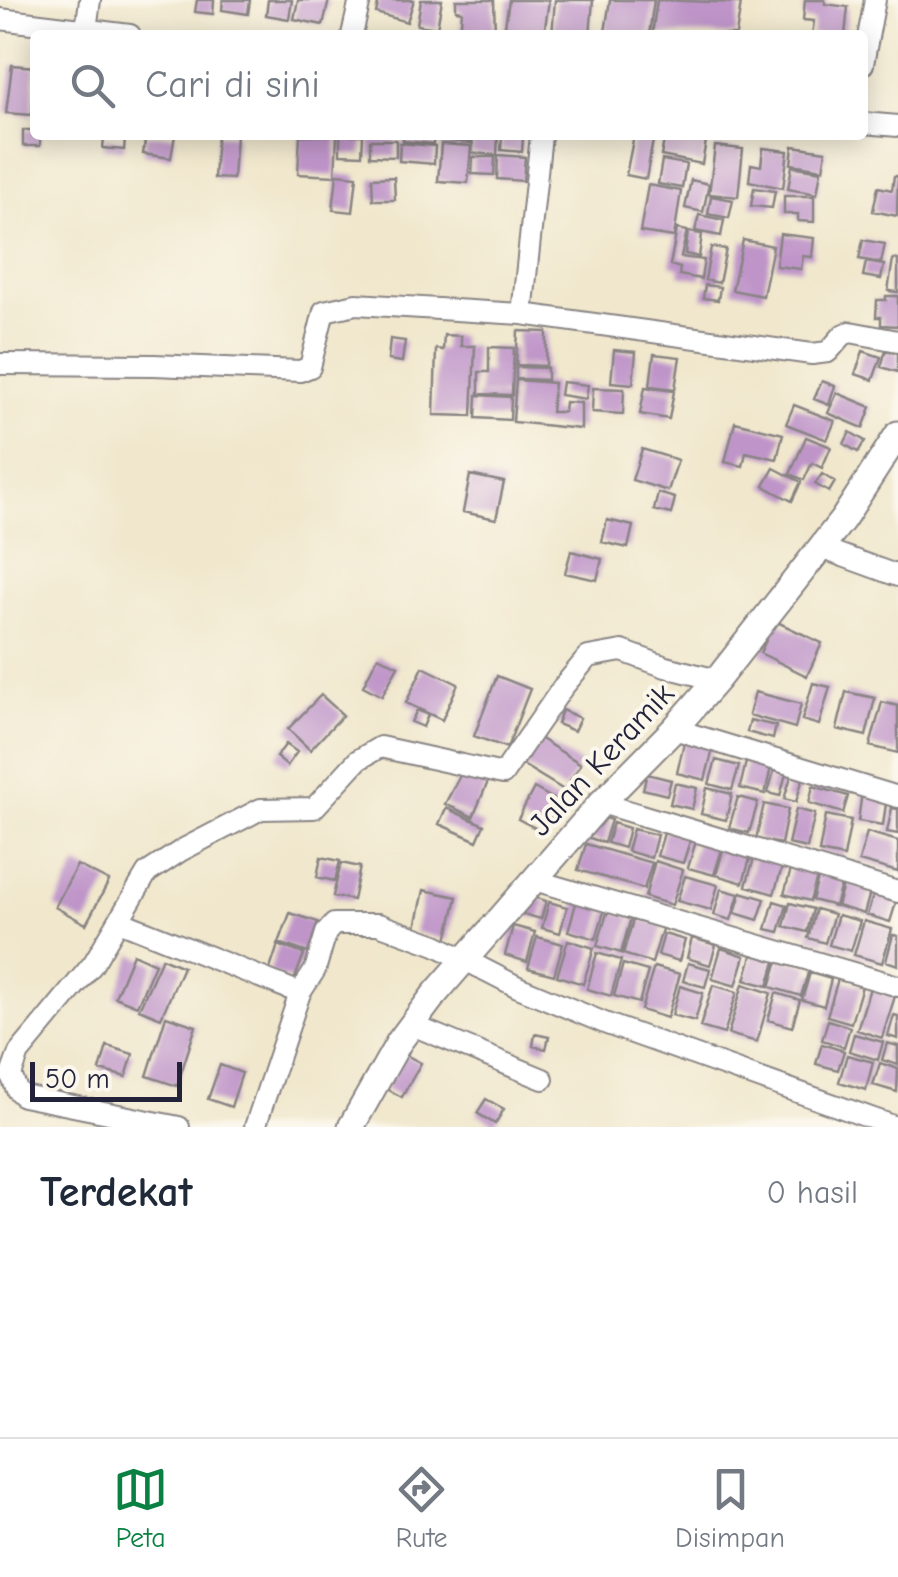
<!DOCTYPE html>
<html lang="id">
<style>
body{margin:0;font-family:"Comic Neue",sans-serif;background:#f2f2f3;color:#1f2937}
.scale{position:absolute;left:30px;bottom:25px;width:152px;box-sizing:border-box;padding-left:10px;border:5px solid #22223b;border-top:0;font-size:28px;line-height:35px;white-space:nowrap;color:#22223b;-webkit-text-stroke:8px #fbf7ec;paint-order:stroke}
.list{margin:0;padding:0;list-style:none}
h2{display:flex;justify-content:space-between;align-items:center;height:130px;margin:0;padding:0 40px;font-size:42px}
h2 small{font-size:32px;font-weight:400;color:#747a83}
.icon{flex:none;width:55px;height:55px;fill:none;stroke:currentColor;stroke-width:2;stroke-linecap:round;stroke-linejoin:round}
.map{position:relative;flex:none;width:898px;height:1127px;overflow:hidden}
.search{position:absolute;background:#fff;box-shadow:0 5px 25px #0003;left:30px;right:30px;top:30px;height:110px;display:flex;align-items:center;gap:25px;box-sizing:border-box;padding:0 35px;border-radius:10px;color:#747a83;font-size:38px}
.sheet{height:310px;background:#fff}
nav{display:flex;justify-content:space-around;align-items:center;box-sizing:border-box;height:140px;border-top:2px solid #e0e1e3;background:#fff;font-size:28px;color:#747a83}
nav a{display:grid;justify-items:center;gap:5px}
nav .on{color:#0b8043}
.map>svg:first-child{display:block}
.building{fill:#bf95c9}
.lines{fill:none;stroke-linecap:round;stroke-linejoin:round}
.minor-casing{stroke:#898484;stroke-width:24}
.tertiary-casing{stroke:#898484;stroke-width:29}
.minor{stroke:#fff;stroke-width:20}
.tertiary{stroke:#fff;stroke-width:25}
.labels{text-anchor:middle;stroke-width:8;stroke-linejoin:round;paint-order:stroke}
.street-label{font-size:32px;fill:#22223b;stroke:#fbf7ec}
</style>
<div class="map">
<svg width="898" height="1127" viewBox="0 0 898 1127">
<rect width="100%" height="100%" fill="#fbf7ec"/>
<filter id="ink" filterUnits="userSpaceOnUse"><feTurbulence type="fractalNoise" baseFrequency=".01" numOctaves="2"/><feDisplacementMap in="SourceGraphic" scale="20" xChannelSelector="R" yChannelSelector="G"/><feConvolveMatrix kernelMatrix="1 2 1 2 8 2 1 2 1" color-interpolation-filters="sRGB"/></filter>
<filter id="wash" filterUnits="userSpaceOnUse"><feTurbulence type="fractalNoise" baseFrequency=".0048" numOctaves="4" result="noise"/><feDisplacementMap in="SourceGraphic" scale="40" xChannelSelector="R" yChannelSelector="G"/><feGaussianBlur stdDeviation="2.25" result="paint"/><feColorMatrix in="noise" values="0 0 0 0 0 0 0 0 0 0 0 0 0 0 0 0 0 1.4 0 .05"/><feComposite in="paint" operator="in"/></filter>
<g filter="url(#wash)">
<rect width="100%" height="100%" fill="#f0e7cc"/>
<g id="blocks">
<path class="building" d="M197 0H214L213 14 195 12Z
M223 0H250L248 14 222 10Z
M268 0H292L289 19 266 15Z
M298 0H329L323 25 294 19Z
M379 0H414L407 22 376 13Z
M421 0H442L437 28 417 25Z
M456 0H494L495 35 460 34 462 11 456 10Z
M509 0H549L544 35 504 32Z
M555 0H593L590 35H552Z
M610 0H654L649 35 605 32Z
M657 0 741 3 736 35H652Z
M805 0H825V4L848 7 845 35H812L814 21 803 20Z
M12 65 35 67 32 115 6 113Z
M23 130H35V135H40V146H23Z
M146 135H175L171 158 143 154Z
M217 135H236L233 179 214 178Z
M300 135H337L335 176 298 174Z
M340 135H363L362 155 340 154Z
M403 135H434L433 144 403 141Z
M438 135H471V143L438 140Z
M473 135H498L497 155 472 153Z
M634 135H654L646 179 626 175Z
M665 135H707L702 164 661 156Z
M502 136 523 138 522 152 501 150Z
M104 138 125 140 124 150 103 148Z
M370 140H396V157L370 156Z
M400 143 435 146 434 164 399 161Z
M441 144 471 146 468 183 438 181Z
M715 146 743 149 738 197 709 194Z
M793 146 826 151 823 169 791 164Z
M763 148 788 151 783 188 749 181 751 164 761 166Z
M498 155 525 157 523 181 497 179Z
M473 157H495L494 175 472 174Z
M662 160 686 164 682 188 658 184Z
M792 166 821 171 817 194 788 189Z
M337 174 357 176 353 212 333 210Z
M894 176H898L897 216 873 211 878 187 892 190Z
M394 177 395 200H373L372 178Z
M691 180 709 184 703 212 685 208Z
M648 185 681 191 674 237 640 232Z
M754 188 775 191 772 208 751 206Z
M711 196 733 200 729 218 708 214Z
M784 196H814V222L798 221V214H784Z
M699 215 724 220 721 236 695 231Z
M677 229 687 231 681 257 704 260 701 279 679 275 680 268 670 265Z
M688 232 702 234 699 257 685 254Z
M780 234 814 238 812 257 803 256 801 269 776 266Z
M743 240 773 246 763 296 732 290Z
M863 240 885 244 881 263 859 259Z
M711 247 726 249 719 283 705 280Z
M893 259 898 260V292L888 291Z
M866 262 884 265 881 279 863 276Z
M705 285 720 287 718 300 703 298Z
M886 296H898V326L881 325V317H876L877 300H886Z
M518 331 547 332 546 366 516 365Z
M444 335 461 336V346H475L472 416 434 415 436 349 443 350Z
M390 339 405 341 402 362 388 360Z
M489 347 514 348 512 395 479 394V372H489Z
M614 350 636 352 633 384 611 382Z
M886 350 898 353V372L881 367Z
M863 351 881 357 873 380 855 374Z
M654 354 680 357 675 389 650 386Z
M516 367 547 368V380L516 379Z
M516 380 554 383 551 412H564L565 402 581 403V429L513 422Z
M822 381 835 386 829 405 814 399Z
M562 382 588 385 586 399 560 395Z
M645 387 674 391 669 419 640 414Z
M593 388 624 389 623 414 592 412Z
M837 393 871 407 863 428 828 413Z
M477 395 511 397 510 420 476 418Z
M794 405 835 421 827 440 786 424Z
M735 422 783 434 777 459 746 452 743 466 725 462Z
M850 432 865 441 858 452 844 444Z
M806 437 831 447 822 468 812 463 804 480 790 474Z
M642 449 678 460 668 491 632 480Z
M774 468 801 482 792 501 764 486Z
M822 474 835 482 829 492 815 484Z
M470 475 504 482 496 519 463 512Z
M658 493 675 498 671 514 654 510Z
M607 520 633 526 628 548 602 542Z
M571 551 602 559 597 580 565 573Z
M775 621 822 643 807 676 760 653Z
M378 656 398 666 382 696 363 686Z
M423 667 458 684 442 720 406 703Z
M497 676 530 689 507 748 474 736Z
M813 683 830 687 819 725 802 720Z
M755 692 801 704 795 728 749 715Z
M846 692 875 698 866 736 837 729Z
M321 695 343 715 310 750 288 729Z
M882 702 898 706V753L870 746Z
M417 710 428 715 423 727 411 722Z
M562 710 580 718 574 731 557 724Z
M750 720 776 726 773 739 747 732Z
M539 738 581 764 564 790 523 765Z
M685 738 714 745 705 780 677 773Z
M286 744 297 752 287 766 276 757Z
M716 760 739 766 732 790 709 784Z
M746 762 771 767 765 794 740 788Z
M776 763 788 766 780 796 768 793Z
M465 766 490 777 473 817 445 804Z
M794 767 805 771 796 802 784 799Z
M647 774 671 780 667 795 643 789Z
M675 783 697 788 692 809 670 804Z
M813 786 848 796 843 813 809 803Z
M534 788 559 802 543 832 518 819Z
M707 788 732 794 726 820 701 814Z
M862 792 887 796 883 825 858 821Z
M738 797 758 802 749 833 729 828Z
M764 804 788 809 781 844 756 839Z
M446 808 484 825 477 841 439 824Z
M892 808 898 809V834L887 832Z
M796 809 815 814 807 848 788 844Z
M596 815 611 820 604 843 589 838Z
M826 815 851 820 844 857 819 852Z
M613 823 629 828 624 848 607 843Z
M633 829 657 835 651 858 627 851Z
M665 830 691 838 683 863 657 856Z
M867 832 898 841V872L859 861Z
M696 841 722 849 714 875 688 868Z
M586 844 652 863 644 889 578 870Z
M724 847 751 855 743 883 716 875Z
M755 855 783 864 774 894 746 886Z
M321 857 340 861 335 881 317 877Z
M655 861 683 870 672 905 645 897Z
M341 863 360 867 353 900 333 896Z
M77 865 109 881 86 924 55 907Z
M792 866 818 874 810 901 784 894Z
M820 872 843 878 835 906 812 900Z
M685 876 718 885 711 910 677 901Z
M844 882 871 889 864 914 837 906Z
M721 889 739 894 731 920 714 915Z
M875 889 898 896 890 922 867 915Z
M424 890 457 897 447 940 415 932Z
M741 892 765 899 758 920 735 913Z
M528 895 546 901 541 919 522 914Z
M577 900 605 908 596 939 568 931Z
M774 901 787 905 779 932 766 929Z
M549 902 567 907 560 933 542 928Z
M790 903 813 909 807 932 784 926Z
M816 909 834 914 825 943 808 938Z
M608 910 631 917 621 953 597 946Z
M290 913 318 922 308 953 279 943Z
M838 915 860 921 851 951 829 945Z
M634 917 663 926 652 963 623 954Z
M864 921 892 929 882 963 854 955Z
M513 926 535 932 527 962 505 955Z
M664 934 685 940 679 961 658 955Z
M893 935 898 936V965L886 961Z
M537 937 563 944 554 975 528 968Z
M692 938 716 945 710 965 687 958Z
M568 940 594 948 583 984 557 976Z
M278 945 304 954 294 981 269 972Z
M721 948 745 956 736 986 712 979Z
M753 952 776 958 768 986 745 980Z
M597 953 621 960 611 996 587 989Z
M133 954 155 964 137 1006 115 997Z
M779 957 810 966 801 996 770 987Z
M162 958 183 967 161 1018 139 1009Z
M688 963 710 969 705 987 683 981Z
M623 964 648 971 639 1003 614 996Z
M654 967 680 974 667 1018 641 1010Z
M810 973 831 979 824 1006 802 1000Z
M838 979 862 986 851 1023 827 1016Z
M743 984 771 993 757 1042 728 1034Z
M713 985 737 992 724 1034 700 1027Z
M680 986 703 993 695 1021 672 1015Z
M870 988 895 996 882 1038 857 1030Z
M776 993 800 1000 792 1027 768 1020Z
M894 1015 898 1016V1039L888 1036Z
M166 1016 196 1026 177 1086 147 1076Z
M828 1020 850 1027 844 1047 822 1040Z
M535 1034 549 1037 546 1049 533 1046Z
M854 1034 883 1042 878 1060 849 1051Z
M887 1043 898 1046V1065L882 1060Z
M822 1044 844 1051 838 1070 816 1064Z
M107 1046 133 1054 126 1077 100 1070Z
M404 1054 421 1063 402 1097 385 1088Z
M847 1055 873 1062 866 1090 839 1082Z
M880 1063 898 1069 897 1092 873 1085Z
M220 1065 242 1073 231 1107 208 1099Z
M486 1099 504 1109 495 1124 477 1113Z"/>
</g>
</g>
<g filter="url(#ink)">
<use href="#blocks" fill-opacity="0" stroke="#898484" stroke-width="2.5"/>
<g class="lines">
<defs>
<path id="minor" d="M0 19 130 35
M86 30 90 0
M352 35 360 0
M863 64 875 0
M863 123 898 126
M522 314 541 135
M0 364 154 365 300 371 310 367 324 311 356 304 522 314 812 354 828 352 843 335 850 332 898 341
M821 548 898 576
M674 729 898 797
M601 803 898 892
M534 880 898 986
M119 921 300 993 315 970 326 933 334 924H378L436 945 518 987 607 1024 896 1127
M412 1025 543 1079
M179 1127 23 1096 17 1090 11 1075 19 1053 93 964 147 873 182 850 261 809 314 808 358 760 380 747 503 774 563 687 588 657 622 651 666 667 717 680
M255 1127 300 993"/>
<path id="tertiary" d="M351 1127 399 1042 434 995 601 803 674 729 717 680 843 519 898 434"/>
</defs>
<use href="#minor" class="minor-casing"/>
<use href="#tertiary" class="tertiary-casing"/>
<use href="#minor" class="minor"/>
<use href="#tertiary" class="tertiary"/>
</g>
</g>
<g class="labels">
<g class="street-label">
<text transform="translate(601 759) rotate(-47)" y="11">Jalan Keramik</text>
</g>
</g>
</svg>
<div class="scale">50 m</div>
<div class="search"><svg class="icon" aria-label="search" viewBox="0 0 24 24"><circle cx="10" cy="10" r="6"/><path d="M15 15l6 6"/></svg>Cari di sini</div>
</div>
<section class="sheet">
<h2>Terdekat<small>0 hasil</small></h2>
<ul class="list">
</ul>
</section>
<nav>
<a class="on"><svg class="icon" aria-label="map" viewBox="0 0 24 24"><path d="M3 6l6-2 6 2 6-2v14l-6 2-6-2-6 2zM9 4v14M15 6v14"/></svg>Peta</a>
<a><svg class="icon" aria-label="directions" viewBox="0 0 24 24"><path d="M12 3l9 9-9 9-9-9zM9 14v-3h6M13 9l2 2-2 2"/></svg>Rute</a>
<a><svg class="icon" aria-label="saved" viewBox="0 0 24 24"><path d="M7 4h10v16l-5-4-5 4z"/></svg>Disimpan</a>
</nav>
